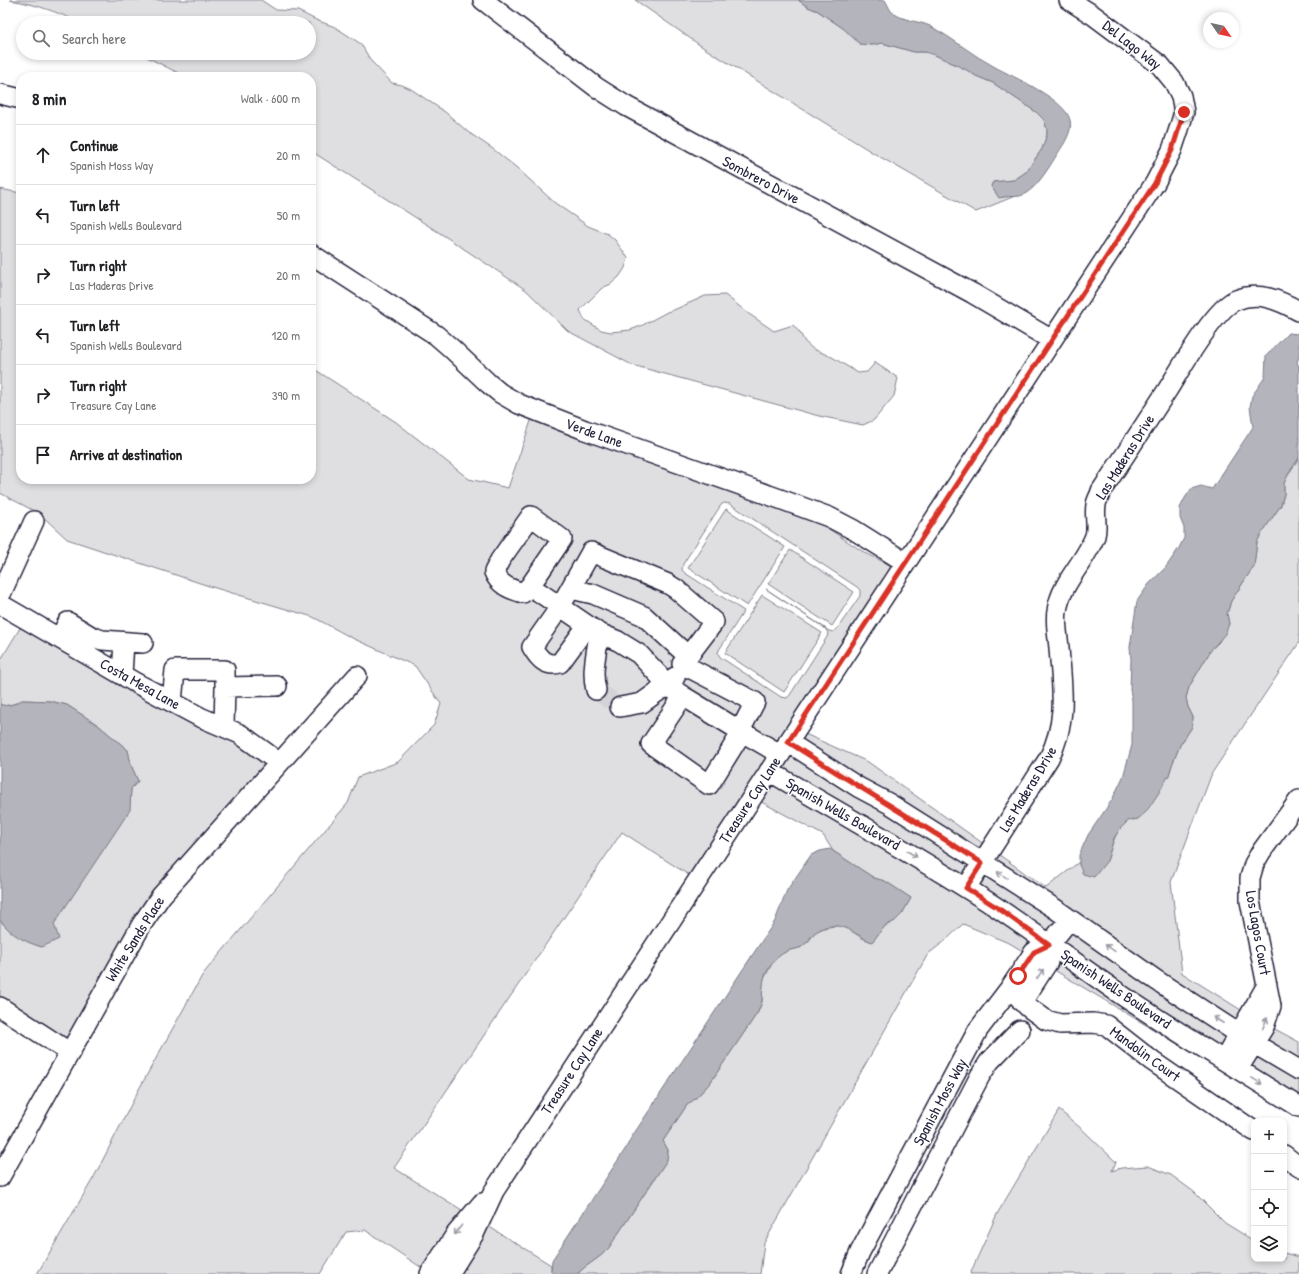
<!DOCTYPE html>
<meta charset="utf-8">
<style>
body{margin:0;font-family:"Patrick Hand",sans-serif;background:#f6f6f6;color:#202124}
.controls{position:absolute;right:12px;bottom:12px;display:grid;overflow:hidden;border-radius:8px;box-shadow:0 2px 6px #0003}
.controls button{width:36px;height:36px;display:grid;place-items:center;padding:0;border:0;border-bottom:1px solid #e0e0e0;background:#fff;color:#202124;font:20px sans-serif}
.compass{position:absolute;left:1203px;top:12px;width:36px;height:36px;border-radius:50%;background:#fff;box-shadow:0 2px 6px #0003;rotate:124deg}
.stop{position:absolute;width:12px;height:12px;margin:-9px;border:3px solid #d93025;border-radius:50%;background:#fff}
.stop.end{background:#d93025;border-color:#fff;box-shadow:0 1px 4px #0008}
.list{margin:0;padding:0;list-style:none}
h2{display:flex;justify-content:space-between;align-items:center;height:52px;margin:0;padding:0 16px;font-size:17px}
h2 small{font-size:13px;font-weight:400;color:#757577}
.list li{display:grid;grid-template-columns:26px 1fr auto;gap:12px;align-items:center;box-sizing:border-box;height:60px;padding:0 16px;border-top:1px solid #e0e0e0}
.list b{display:block;font-size:15px;white-space:nowrap}
.list p{margin:0;font-size:13px;white-space:nowrap;color:#757577}
.list em{font-size:13px;font-style:normal;color:#757577}
.icon{flex:none;width:22px;height:22px;fill:none;stroke:currentColor;stroke-width:2;stroke-linecap:round;stroke-linejoin:round}
.map{position:relative;flex:none;width:1299px;height:1274px;overflow:hidden}
.search{position:absolute;background:#fff;box-shadow:0 2px 6px #0003;left:16px;top:16px;width:300px;height:44px;display:flex;align-items:center;gap:10px;box-sizing:border-box;padding:0 14px;border-radius:22px;color:#757577;font-size:15px}
.panel{position:absolute;background:#fff;box-shadow:0 2px 6px #0003;left:16px;top:72px;width:300px;height:412px;border-radius:16px}
.map>svg:first-child{display:block}
.green{fill:#dfdfe2;stroke:#80808e;fill-rule:evenodd}
.water{fill:#b4b4bc;stroke:#7a7a88}
.lines{fill:none;stroke-linecap:round;stroke-linejoin:round}
.minor-tunnel{stroke:#d3d3d8;stroke-width:19;stroke-dasharray:19 10;stroke-linecap:butt}
.minor-casing{stroke:#22223b;stroke-width:22}
.minor{stroke:#fff;stroke-width:19}
.oneway{stroke:#9c9ca7}
.route{stroke:#d93025;stroke-width:5}
.labels{text-anchor:middle;stroke-width:3;stroke-linejoin:round;paint-order:stroke}
.street-label{font-size:15px;fill:#22223b;stroke:#fff}
</style>
<div class="map">
<svg width="1299" height="1274" viewBox="0 0 1299 1274">
<rect width="100%" height="100%" fill="#fff"/>
<filter id="ink" filterUnits="userSpaceOnUse"><feTurbulence type="fractalNoise" baseFrequency=".025" numOctaves="2"/><feDisplacementMap in="SourceGraphic" scale="8" xChannelSelector="R" yChannelSelector="G"/><feConvolveMatrix kernelMatrix="1 2 1 2 8 2 1 2 1" color-interpolation-filters="sRGB"/></filter>
<g filter="url(#ink)">
<path class="green" d="M10 0H261L276 10 298 11 316 20 335 27 361 44 371 61 392 83 402 85 411 89 445 112 468 132 493 149 517 168 555 203 588 226 608 234 615 240 628 258 625 268 619 277 611 284 602 288 580 310 584 319 601 330 611 332 630 330 641 326 667 312 676 309 705 296 725 295 749 314 774 331 793 325 800 333 805 342 813 349 832 357 858 373 867 372 874 364V362L898 378 894 396 874 420 863 425 819 416 632 365 568 331 526 290 446 237 311 151V77H186L139 53H309V23H80C58 12 35 4 10 0Z
M635 0H798L808 7 818 11 844 29 860 44 872 45 882 43 914 52H925L935 55 965 69 976 76 993 83 1036 112 1044 120 1047 129V134L1042 149 1026 172 1014 180 993 182 991 186 999 197 1015 196 976 212 875 154 704 48Z
M0 189 21 193V479H311V367L396 422 469 479 508 488 532 418 814 519 862 551 897 569 796 730 868 762 1046 888 1079 862V865L1107 861C1111 849 1116 827 1128 821 1130 819 1135 819 1138 819L1169 775 1172 765 1180 745 1192 727 1193 717 1188 707 1186 698 1189 687 1211 650 1219 642 1229 624 1227 614 1231 601 1254 566 1257 542 1262 533 1281 505 1284 494V483L1289 473 1299 458V643L1212 773 1171 882 1182 973 1249 1015 1299 1042V1117L1011 944 963 924 945 941 928 954 764 1243 760 1274H577C587 1264 599 1259 608 1249L667 1160 668 1150 663 1141 687 1105 696 1098 710 1083 758 1012 762 1002 763 981 773 962 781 954 790 950 800 948 809 941 815 932 824 928 834 926H844L862 938 872 942 885 926 895 921 902 914 911 898 885 881 874 878 833 851 823 835 754 798 698 881 622 832 394 1168 551 1265V1271L554 1274H431L365 1230 346 1232 320 1274H37L94 1177 139 1089 203 974 348 803 358 777 398 762 434 725 441 704 415 666 352 638 313 617 212 587 67 539 40 514 0 493ZM724 503 730 504 857 587 860 590V596L837 629 833 632 829 631 766 589 825 628 828 633 827 637 790 695 787 698 781 697 720 657 718 653 719 650 744 611 685 573 682 570 683 564 721 505Z
M726 509 785 547 747 606 688 568Z
M790 550 854 592 832 626 768 584Z
M762 595 822 633 784 692 725 653Z
M20 628 28 629 269 757 260 777 190 861 74 1036 53 1050 0 1015V920C11 934 25 942 42 947L54 924 129 810 131 789 138 781 131 765 128 750 98 725 67 705 50 701 23 700 13 704 4 706 0 704V661Z
M1059 1110 1083 1130 1116 1162 1112 1171 1121 1168 1148 1166 1171 1175 1194 1192 1225 1223 1254 1241V1259H1284V1253L1299 1257V1274H970L997 1214Z"/>
<path class="water" d="M798 0H885C887 3 889 8 891 11 899 20 919 21 930 26 953 38 972 55 995 67 1013 77 1065 99 1070 120 1073 131 1064 144 1058 153 1049 167 1036 191 1020 196 1014 197 1005 196 999 198L991 186 993 182 1014 180 1026 172 1042 149 1047 134V129L1044 120 1036 112 993 83 976 76 965 69 935 55 925 52H914L882 43 872 45 860 44 844 29 818 11 808 7Z
M1288 333 1299 334V357L1297 362 1299 367V458L1289 473 1284 483V494L1281 505 1262 533 1257 542 1254 566 1231 601 1227 614 1229 624 1225 634 1211 650 1189 687 1186 698 1188 707 1193 717 1192 727 1180 745 1172 765 1169 775 1158 794 1146 812 1138 819 1128 821 1120 829 1114 838 1107 861 1094 877 1083 874 1079 865V855L1088 835 1112 800 1123 777 1132 745V700L1130 690 1131 659 1130 647 1137 601 1149 584 1166 567 1179 548 1184 538V528L1180 518V508L1185 498 1191 489 1201 486 1212 489 1253 427 1250 407 1252 396 1265 377 1266 356Z
M22 700 50 701 67 705 98 725 128 750 131 765 138 781 131 789 130 810 54 924 59 939 42 947C25 942 11 935 0 920V704C7 708 16 703 22 700Z
M830 849 874 878 885 881 911 898 902 914 895 921 885 926 872 942C852 934 839 916 816 932 811 935 808 943 801 947 798 949 794 949 790 950 779 954 771 963 766 973 762 982 763 991 762 1000 762 1004 759 1008 758 1012L710 1083 696 1098 687 1105 663 1141 668 1150 667 1160 608 1249C599 1259 587 1264 577 1274H554L551 1271 552 1260 626 1148 631 1138 775 921 787 890 811 855 820 851Z"/>
<g class="lines">
<path class="minor-tunnel" d="M596 690 620 707"/>
<defs>
<path id="minor" d="M483 0 596 87 626 106 972 293 1052 340
M0 94 21 99
M311 254 436 335 451 348 488 383 500 393 519 404 585 430 780 499 829 517 854 530 905 562
M530 586 562 539 531 516 500 560 494 572C499 585 510 589 523 593L530 586 599 633C597 652 591 671 596 690
M571 589 593 594 644 616 688 656
M0 596 34 521
M0 604 136 683 200 717 240 734 265 752 279 763
M587 626 560 663C546 667 539 659 532 647L560 607 591 552 668 584 676 589 714 622 682 664 755 702 740 731
M599 633 618 641 639 654 670 687 675 677
M60 638 68 622 91 636 102 640 143 643
M122 675 124 642
M683 696 742 732
M172 702 175 670H225V687L277 686
M620 707 642 703 660 690 670 687 683 696 651 744 709 785 742 732 780 754
M224 726 225 687
M788 742 858 787 890 804 1054 908 1156 980 1253 1043 1299 1070
M769 771C845 816 922 859 996 907 1039 936 1081 967 1123 996 1181 1035 1240 1070 1299 1107
M966 888 1049 758C1068 721 1062 688 1059 648 1058 636 1055 623 1057 611 1061 582 1085 563 1095 536 1098 526 1094 515 1096 505 1096 501 1100 496 1101 491 1124 457 1146 423 1168 389 1181 368 1215 308 1236 300 1259 291 1279 300 1299 311
M1010 988 1028 1007 1046 1020 1060 1024 1093 1023 1106 1025 1152 1061 1254 1131
M1022 1002 1048 962 1049 945
M0 1007 69 1052
M1224 1060 1267 985
M1238 1069 1264 1027 1271 1006 1250 901V878L1254 864 1261 852 1299 800
M1284 1155 1299 1167
M0 1177 142 924 161 896 357 676
M430 1274 456 1234 482 1203
M449 1274 474 1234 494 1191 1155 183 1172 150 1179 129 1184 112 1181 96 1174 82 1160 65 1093 15 1069 0
M851 1274 860 1252 978 1030 1010 988 1034 952 1049 945 1070 919
M877 1274 980 1076 989 1062 1020 1030"/>
</defs>
<use href="#minor" class="minor-casing"/>
<use href="#minor" class="minor"/>
</g>
<defs><path id="oneway-shaft" d="M-6 0H5M1.5-3L5.5 0L1.5 3" fill="none" stroke-width="1.6" stroke-linecap="round" stroke-linejoin="round"/></defs>
<g class="oneway">
<use href="#oneway-shaft" transform="translate(912 854) rotate(30)"/>
<use href="#oneway-shaft" transform="translate(1002 875) rotate(-148)"/>
<use href="#oneway-shaft" transform="translate(1110 948) rotate(-145)"/>
<use href="#oneway-shaft" transform="translate(1040 974) rotate(-56)"/>
<use href="#oneway-shaft" transform="translate(1218 1020) rotate(-147)"/>
<use href="#oneway-shaft" transform="translate(1265 1023) rotate(-67)"/>
<use href="#oneway-shaft" transform="translate(1257 1081) rotate(32)"/>
<use href="#oneway-shaft" transform="translate(458 1230) rotate(127)"/>
</g>
</g>
<g class="lines" filter="url(#ink)">
<path class="route" d="M1018 976 1034 952 1049 945 998 908 966 888 982 863C918 822 852 783 788 742L1155 183 1172 150 1184 112"/>
</g>
<g class="labels">
<g class="street-label">
<text transform="translate(1132 45) rotate(38)" y="5">Del Lago Way</text>
<text transform="translate(761 180) rotate(28)" y="5">Sombrero Drive</text>
<text transform="translate(594 433) rotate(20)" y="5">Verde Lane</text>
<text transform="translate(1125 457) rotate(-58)" y="5">Las Maderas Drive</text>
<text transform="translate(140 684) rotate(29)" y="5">Costa Mesa Lane</text>
<text transform="translate(1028 789) rotate(-59)" y="5">Las Maderas Drive</text>
<text transform="translate(750 800) rotate(-57)" y="5">Treasure Cay Lane</text>
<text transform="translate(843 814) rotate(30)" y="5">Spanish Wells Boulevard</text>
<text transform="translate(1258 933) rotate(80)" y="5">Los Lagos Court</text>
<text transform="translate(135 939) rotate(-58)" y="5">White Sands Place</text>
<text transform="translate(1116 989) rotate(34)" y="5">Spanish Wells Boulevard</text>
<text transform="translate(1145 1054) rotate(36)" y="5">Mandolin Court</text>
<text transform="translate(572 1071) rotate(-57)" y="5">Treasure Cay Lane</text>
<text transform="translate(940 1102) rotate(-62)" y="5">Spanish Moss Way</text>
</g>
</g>
</svg>
<div class="controls">
<button>+</button>
<button>−</button>
<button><svg class="icon" aria-label="locate" viewBox="0 0 24 24"><circle cx="12" cy="12" r="6"/><path d="M12 2v4M12 18v4M2 12h4M18 12h4"/></svg></button>
<button><svg class="icon" aria-label="layers" viewBox="0 0 24 24"><path d="M12 4l9 5-9 5-9-5zM3 14l9 5 9-5"/></svg></button>
</div>
<svg class="compass" viewBox="-18 -18 36 36"><path d="M0-13l5 13h-10z" fill="#e53935"/><path d="M0 13l5-13h-10z" fill="#757577"/></svg>
<div class="stop" style="left:1018px;top:976px"></div>
<div class="stop end" style="left:1184px;top:112px"></div>
<div class="search"><svg class="icon" aria-label="search" viewBox="0 0 24 24"><circle cx="10" cy="10" r="6"/><path d="M15 15l6 6"/></svg>Search here</div>
<section class="panel">
<h2>8 min<small>Walk · 600 m</small></h2>
<ul class="list">
<li><svg class="icon" aria-label="ahead" viewBox="0 0 24 24"><path d="M12 20V5M6 11l6-6 6 6"/></svg><div><b>Continue</b><p>Spanish Moss Way</p></div><em>20 m</em></li>
<li><svg class="icon" aria-label="left" viewBox="0 0 24 24"><path d="M17 20v-9H6M10 6l-5 5 5 5"/></svg><div><b>Turn left</b><p>Spanish Wells Boulevard</p></div><em>50 m</em></li>
<li><svg class="icon" aria-label="right" viewBox="0 0 24 24"><path d="M7 20v-9h11M14 6l5 5-5 5"/></svg><div><b>Turn right</b><p>Las Maderas Drive</p></div><em>20 m</em></li>
<li><svg class="icon" aria-label="left" viewBox="0 0 24 24"><path d="M17 20v-9H6M10 6l-5 5 5 5"/></svg><div><b>Turn left</b><p>Spanish Wells Boulevard</p></div><em>120 m</em></li>
<li><svg class="icon" aria-label="right" viewBox="0 0 24 24"><path d="M7 20v-9h11M14 6l5 5-5 5"/></svg><div><b>Turn right</b><p>Treasure Cay Lane</p></div><em>390 m</em></li>
<li><svg class="icon" aria-label="arrive" viewBox="0 0 24 24"><path d="M6 21V4h12l-3 4 3 4H6"/></svg><div><b>Arrive at destination</b></div></li>
</ul>
</section>
</div>
